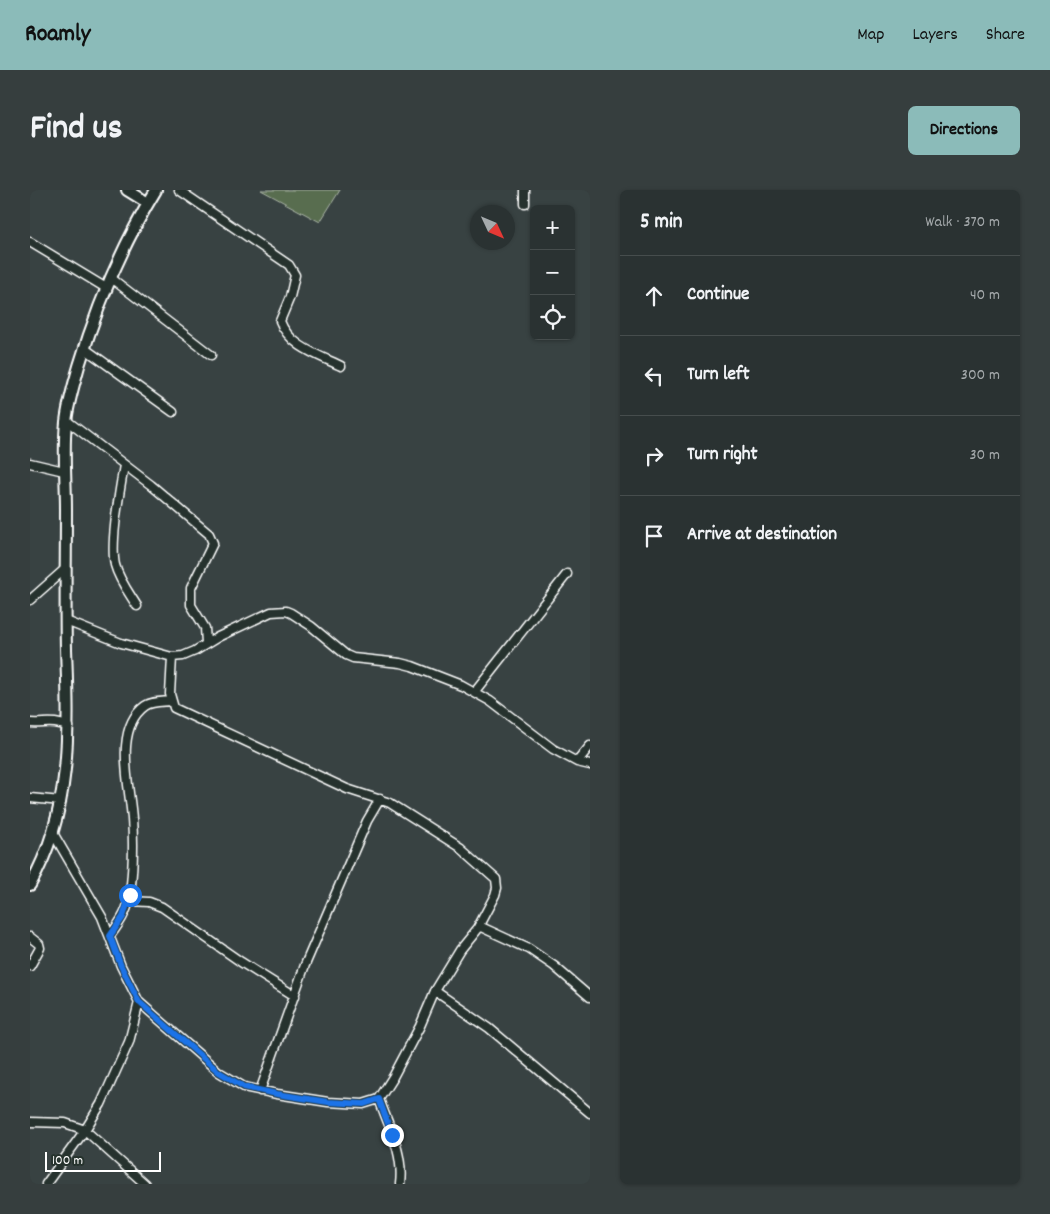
<!DOCTYPE html>
<meta charset="utf-8">
<style>
body{margin:0;font-family:Dekko,sans-serif;background:#363e3e;color:#f1f3f6}
.controls{position:absolute;right:15px;top:15px;display:grid;overflow:hidden;border-radius:8px;box-shadow:0 1px 4px #0004}
.controls button{width:45px;height:45px;display:grid;place-items:center;padding:0;border:0;border-bottom:1px solid #464d4d;background:#2a3232;color:#f1f3f6;font:25px sans-serif}
.compass{position:absolute;left:440px;top:15px;width:45px;height:45px;border-radius:50%;background:#2a3232;box-shadow:0 1px 4px #0004;rotate:134deg}
.scale{position:absolute;left:15px;bottom:12px;width:116px;box-sizing:border-box;padding-left:5px;border:2px solid #fff;border-top:0;font-size:14px;line-height:18px;white-space:nowrap;color:#fff;-webkit-text-stroke:4px #26332d;paint-order:stroke}
.stop{position:absolute;width:15px;height:15px;margin:-11px;border:4px solid #1a73e8;border-radius:50%;background:#fff}
.stop.end{background:#1a73e8;border-color:#fff;box-shadow:0 1px 5px #0008}
.list{margin:0;padding:0;list-style:none}
h2{display:flex;justify-content:space-between;align-items:center;height:65px;margin:0;padding:0 20px;font-size:21px}
h2 small{font-size:16px;font-weight:400;color:#a5aaac}
.list li{display:grid;grid-template-columns:32px 1fr auto;gap:15px;align-items:center;box-sizing:border-box;height:80px;padding:0 20px;border-top:1px solid #464d4d}
.list b{display:block;font-size:19px;white-space:nowrap}
.list em{font-size:16px;font-style:normal;color:#a5aaac}
.icon{flex:none;width:28px;height:28px;fill:none;stroke:currentColor;stroke-width:2;stroke-linecap:round;stroke-linejoin:round}
.map{position:relative;flex:none;width:560px;height:994px;overflow:hidden;border-radius:8px}
header{display:flex;align-items:center;gap:30px;box-sizing:border-box;height:70px;padding:0 25px;background:#8bbbb9;color:#111}
header strong{font-size:24px}
nav{display:flex;gap:28px;margin-inline-start:auto;font-size:18px}
.intro{display:flex;align-items:center;justify-content:space-between;box-sizing:border-box;height:120px;padding:0 30px}
h1{margin:0;font-size:35px}
.button{padding:12px 22px;border-radius:8px;background:#8bbbb9;color:#111;font-size:18px;font-weight:700}
main{display:flex;gap:30px;padding:0 30px}
aside{flex:1;background:#2a3232;border-radius:8px;box-shadow:0 1px 4px #0004}
.map>svg:first-child{display:block}
.green{fill:#596d50;stroke:#acb6a8}
.lines{fill:none;stroke-linecap:round;stroke-linejoin:round}
.street-casing{stroke:#fff;stroke-width:11}
.secondary-casing{stroke:#fff;stroke-width:14}
.street{stroke:#26332d;stroke-width:8}
.secondary{stroke:#26332d;stroke-width:10}
.route{stroke:#1a73e8;stroke-width:6}
</style>
<header>
<strong>Roamly</strong>
<nav><a>Map</a><a>Layers</a><a>Share</a></nav>
</header>
<div class="intro"><h1>Find us</h1><a class="button">Directions</a></div>
<main>
<div class="map">
<svg width="560" height="994" viewBox="0 0 560 994">
<rect width="100%" height="100%" fill="#384242"/>
<filter id="ink" filterUnits="userSpaceOnUse"><feTurbulence type="fractalNoise" baseFrequency=".02" numOctaves="2"/><feDisplacementMap in="SourceGraphic" scale="10" xChannelSelector="R" yChannelSelector="G"/><feConvolveMatrix kernelMatrix="1 2 1 2 8 2 1 2 1" color-interpolation-filters="sRGB"/></filter>
<g filter="url(#ink)">
<path class="green" d="M231 0H310L290 32Z"/>
<g class="lines">
<defs>
<path id="street" d="M149 0 259 75 265 85 260 107 250 131C259 156 288 165 311 176
M495 0V14
M0 52 76 98
M81 88 181 165
M54 158 143 222
M36 230 121 295 179 344 183 353 161 398V415L175 438 176 453
M0 273 34 281
M94 275C90 300 80 352 85 375 89 390 99 403 107 416
M0 410 35 379
M36 431 91 453 142 467 153 466 165 461 188 447 241 422 256 421 261 423 281 436 316 465 323 468 370 473 382 476 431 495 460 511 523 559 547 572 560 575
M445 501 537 384
M0 533C16 534 23 530 39 537
M547 572 560 556
M0 608 31 611
M23 643 72 727 91 776 109 812 189 882 214 897 247 904 298 912 333 914 349 909 363 887 390 836 405 801 430 760 447 739 465 705 467 698 466 689 431 658 360 613 317 599 144 518 140 504 142 467
M99 711 119 712 132 717 211 772 265 806
M449 736 499 759 524 776 560 807
M80 746C88 735 97 723 99 709 103 685 104 653 102 629 100 596 83 539 115 516 122 511 132 512 141 511
M0 747 9 754 10 758 0 776
M405 801 459 838 560 923
M230 901 275 775 337 631 350 609
M349 909C359 937 374 964 370 994
M0 932 35 933 55 940 115 994
M16 994 55 940 71 914 99 852 109 812"/>
<path id="secondary" d="M97 0 118 13
M0 695C42 622 39 540 36 459 35 412 36 365 36 319 36 290 33 261 36 232 38 213 44 194 49 176 67 116 93 54 126 0"/>
</defs>
<use href="#street" class="street-casing"/>
<use href="#secondary" class="secondary-casing"/>
<use href="#street" class="street"/>
<use href="#secondary" class="secondary"/>
</g>
</g>
<g class="lines" filter="url(#ink)">
<path class="route" d="M100 705 93 727 80 746 91 776 109 812 189 882 214 897 247 904 298 912 334 914 349 909 362 945"/>
</g>
</svg>
<div class="controls">
<button>+</button>
<button>−</button>
<button><svg class="icon" aria-label="locate" viewBox="0 0 24 24"><circle cx="12" cy="12" r="6"/><path d="M12 2v4M12 18v4M2 12h4M18 12h4"/></svg></button>
</div>
<svg class="compass" viewBox="-18 -18 36 36"><path d="M0-13l5 13h-10z" fill="#e53935"/><path d="M0 13l5-13h-10z" fill="#a5aaac"/></svg>
<div class="scale">100 m</div>
<div class="stop" style="left:100px;top:705px"></div>
<div class="stop end" style="left:362px;top:945px"></div>
</div>
<aside>
<h2>5 min<small>Walk · 370 m</small></h2>
<ul class="list">
<li><svg class="icon" aria-label="ahead" viewBox="0 0 24 24"><path d="M12 20V5M6 11l6-6 6 6"/></svg><div><b>Continue</b></div><em>40 m</em></li>
<li><svg class="icon" aria-label="left" viewBox="0 0 24 24"><path d="M17 20v-9H6M10 6l-5 5 5 5"/></svg><div><b>Turn left</b></div><em>300 m</em></li>
<li><svg class="icon" aria-label="right" viewBox="0 0 24 24"><path d="M7 20v-9h11M14 6l5 5-5 5"/></svg><div><b>Turn right</b></div><em>30 m</em></li>
<li><svg class="icon" aria-label="arrive" viewBox="0 0 24 24"><path d="M6 21V4h12l-3 4 3 4H6"/></svg><div><b>Arrive at destination</b></div></li>
</ul>
</aside>
</main>
